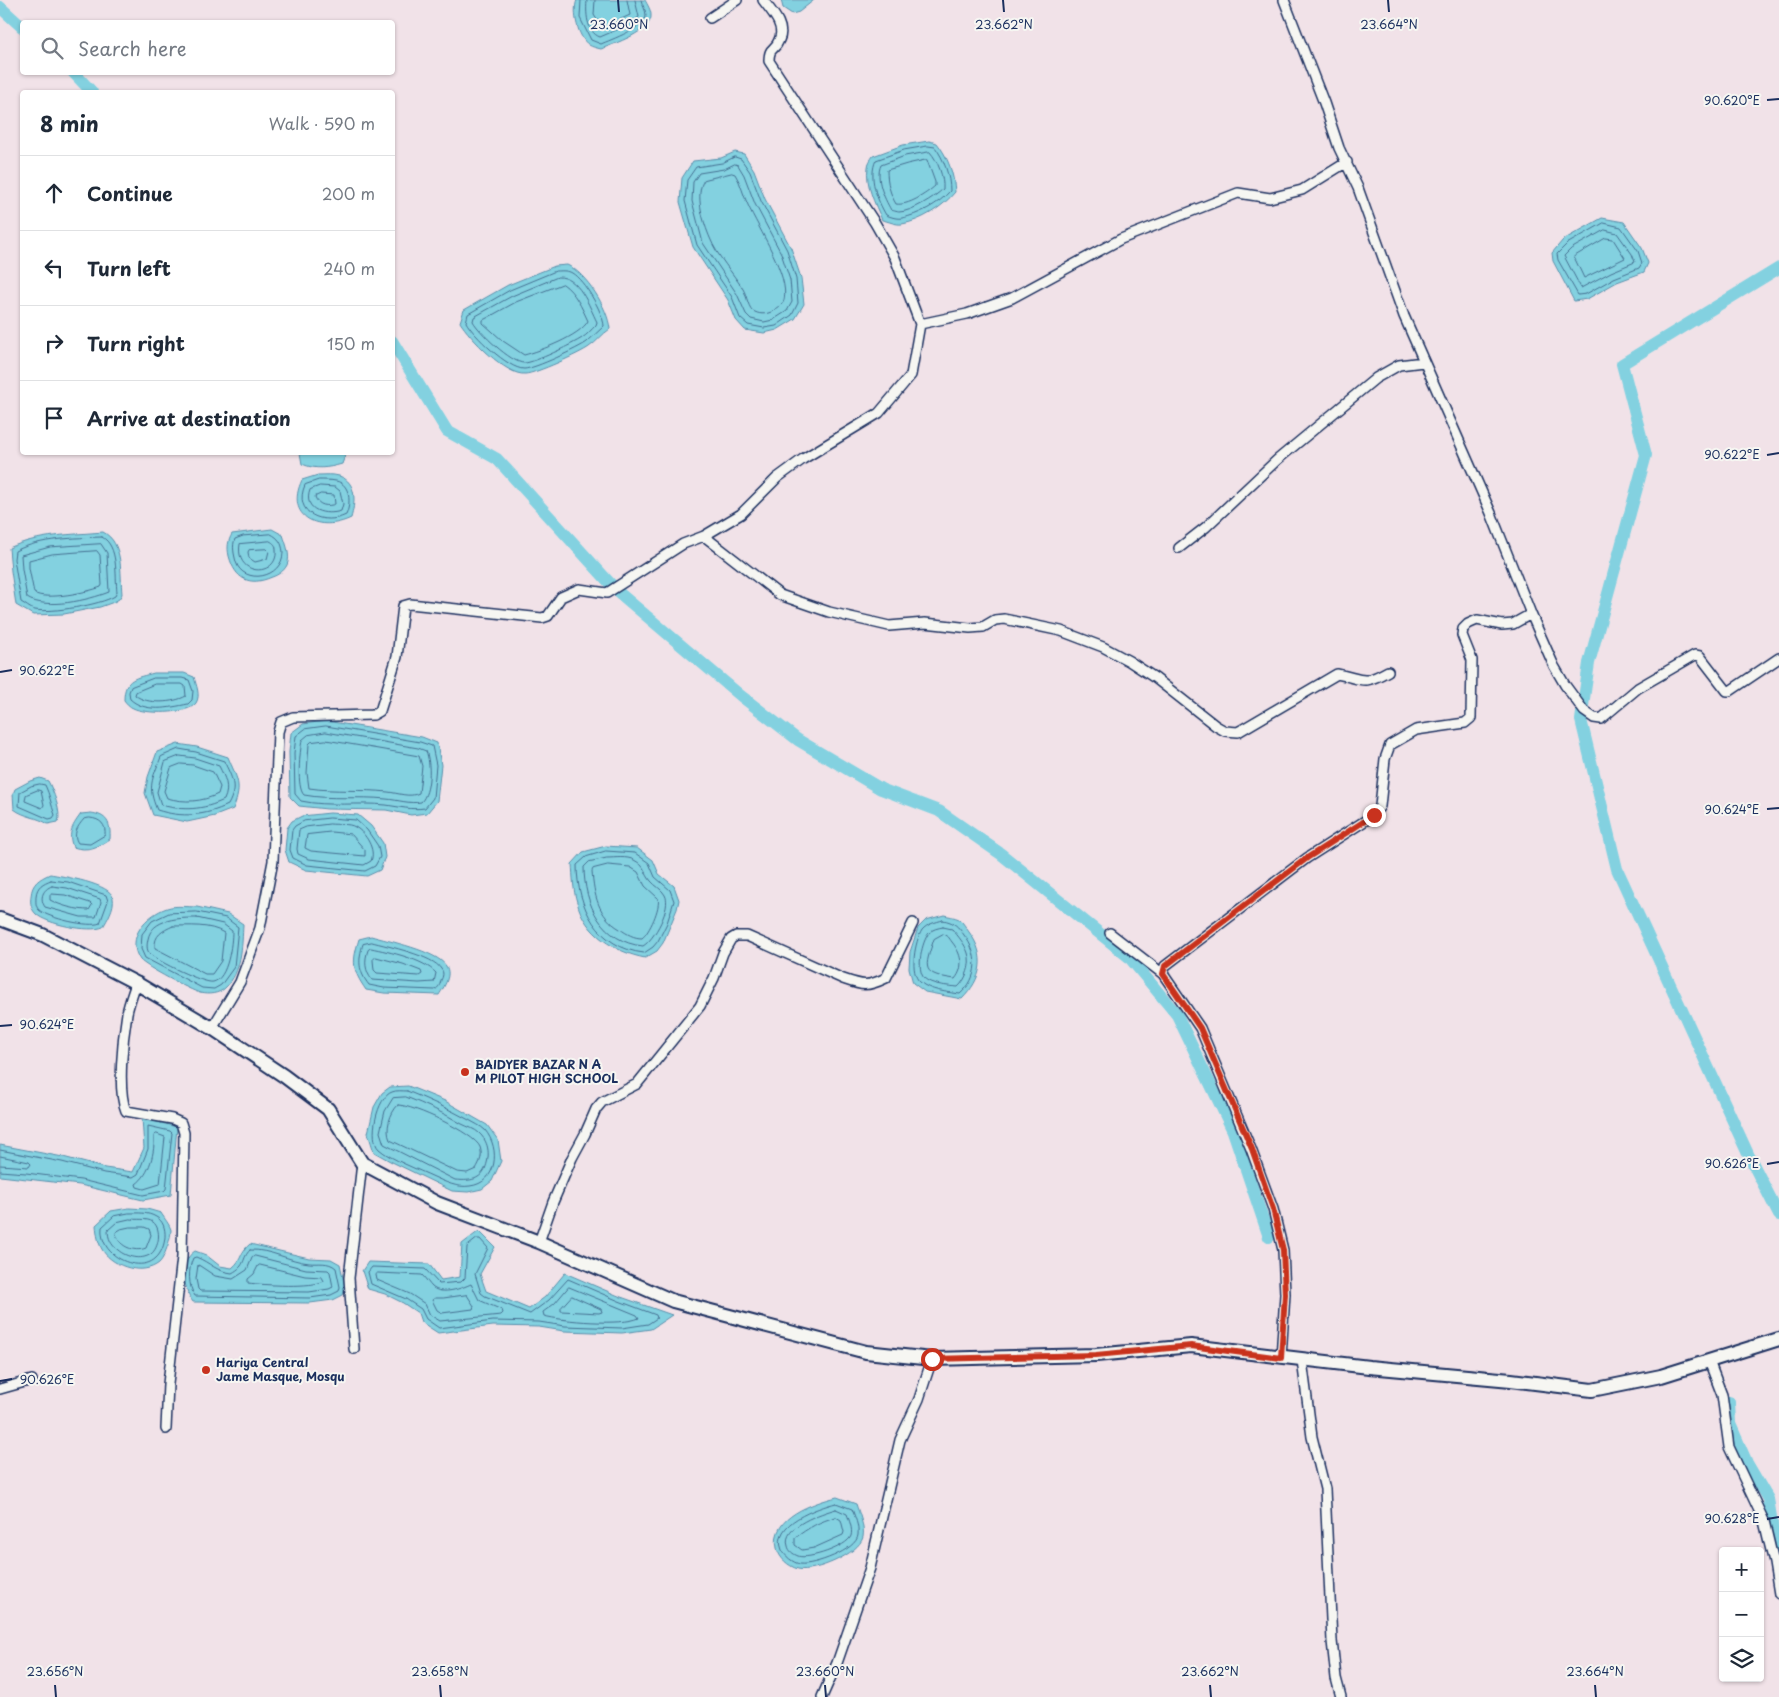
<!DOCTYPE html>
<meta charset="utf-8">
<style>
body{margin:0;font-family:"Playpen Sans",sans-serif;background:#f6f6f7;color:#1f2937}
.controls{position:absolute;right:15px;bottom:15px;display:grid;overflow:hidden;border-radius:5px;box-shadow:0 1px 4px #0004}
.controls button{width:45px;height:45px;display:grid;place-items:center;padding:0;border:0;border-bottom:1px solid #e0e1e3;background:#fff;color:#1f2937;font:25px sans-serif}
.stop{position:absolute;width:15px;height:15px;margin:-11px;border:4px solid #c8321e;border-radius:50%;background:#fff}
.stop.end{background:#c8321e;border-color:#fff;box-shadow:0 1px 5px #0008}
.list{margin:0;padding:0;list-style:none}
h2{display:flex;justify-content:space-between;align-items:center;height:65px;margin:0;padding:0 20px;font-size:21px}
h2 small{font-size:16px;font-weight:400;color:#747a83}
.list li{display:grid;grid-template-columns:32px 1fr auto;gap:15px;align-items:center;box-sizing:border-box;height:75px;padding:0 20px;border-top:1px solid #e0e1e3}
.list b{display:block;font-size:19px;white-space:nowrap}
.list em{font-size:16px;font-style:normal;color:#747a83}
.icon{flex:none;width:28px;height:28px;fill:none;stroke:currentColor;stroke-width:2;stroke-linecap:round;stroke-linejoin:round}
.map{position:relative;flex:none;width:1779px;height:1697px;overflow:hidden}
.search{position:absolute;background:#fff;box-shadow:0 1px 4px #0004;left:20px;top:20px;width:375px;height:55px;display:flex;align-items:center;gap:12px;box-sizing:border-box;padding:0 18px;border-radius:5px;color:#747a83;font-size:19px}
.panel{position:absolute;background:#fff;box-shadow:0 1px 4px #0004;left:20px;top:90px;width:375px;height:365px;border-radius:5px}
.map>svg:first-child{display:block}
.water{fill:#83d1e0;stroke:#5990ac}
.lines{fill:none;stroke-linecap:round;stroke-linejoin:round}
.shore{stroke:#457092;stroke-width:1}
.canal{stroke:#83d1e0;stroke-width:12}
.minor-casing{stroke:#1b2f5e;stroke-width:12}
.secondary-casing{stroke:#1b2f5e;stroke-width:16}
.minor{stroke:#f6f6f2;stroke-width:9}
.secondary{stroke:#f6f6f2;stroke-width:12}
.route{stroke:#c8321e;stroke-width:6}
.ticks{fill:none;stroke:#1b2f5e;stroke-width:2}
.poi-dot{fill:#c8321e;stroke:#f6f6f2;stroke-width:2}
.labels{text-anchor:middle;stroke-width:4;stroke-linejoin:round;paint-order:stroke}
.poi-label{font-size:12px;font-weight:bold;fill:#1b2f5e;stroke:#f6f6f2;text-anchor:start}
.ticks-label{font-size:12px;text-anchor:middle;fill:#1b2f5e;stroke:#f6f6f2;stroke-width:4;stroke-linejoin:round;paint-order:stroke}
</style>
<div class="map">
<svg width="1779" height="1697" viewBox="0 0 1779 1697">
<rect width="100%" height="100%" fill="#f1e2e8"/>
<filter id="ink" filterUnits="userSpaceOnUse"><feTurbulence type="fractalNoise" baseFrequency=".02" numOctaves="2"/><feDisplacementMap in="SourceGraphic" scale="10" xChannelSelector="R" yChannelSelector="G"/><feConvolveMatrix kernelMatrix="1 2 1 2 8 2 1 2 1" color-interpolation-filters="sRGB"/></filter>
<g filter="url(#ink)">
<path class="water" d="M577 0H645C647 4 651 10 651 15 653 31 613 44 601 49 597 48 592 47 589 45 578 38 572 12 577 0Z
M781 0H814L799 12 792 14 783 8Z
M929 141 937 143C948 157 954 174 955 192 943 207 921 221 902 224 896 225 888 221 882 220 875 204 865 184 868 167 868 163 871 159 873 156L903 145Z
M735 152 744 154 754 170 765 199 791 248 801 278 804 304 795 319 777 330 764 333 745 330 736 320 728 300 693 247 680 202 682 178 693 161 721 158Z
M1602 218 1624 222 1642 248 1648 263 1644 272 1617 282 1587 299 1574 301 1553 261 1552 253 1563 240Z
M567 265C586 273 608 308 610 329 602 334 597 342 589 347 581 353 535 374 525 374 506 376 469 337 460 322L464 310 508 285 555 266Z
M300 453V452L346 453 342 464C328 468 316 470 302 464Z
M318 475C324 475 333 474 339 476 358 482 355 504 351 518 320 533 284 518 302 480Z
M272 529 283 535C286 544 291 556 287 565 284 571 278 575 272 577 249 587 235 579 229 556 227 547 228 541 232 534Z
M103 532C124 543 120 573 122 594L119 599 114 602 100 607 64 614 33 615 16 605 11 571 9 548C39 534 71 535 103 532Z
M154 673H184L194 677C196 685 201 695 196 703 188 715 144 714 133 708 130 707 126 703 124 700 124 678 136 678 154 673Z
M326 721 422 737 437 743 441 765 437 801 427 813 411 815 386 810 327 809 299 806 290 797 289 752 291 733 303 724Z
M178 744 197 747 228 757C237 779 243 785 233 809L215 816 187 822 153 815 145 793 148 777 157 752Z
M40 778 48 781C53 790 62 813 58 822L48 824C38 817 24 817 14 809L13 794 15 789 30 781Z
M91 813C107 815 111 823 110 839 98 847 88 852 73 847 67 833 73 825 81 814Z
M330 813 358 815 371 826 383 843 385 857 380 870 367 876 306 870 289 862 285 850 287 828 292 821 302 816Z
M606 846 637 848 653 860 659 874 674 886 679 900 677 909 663 943 657 951 645 958C615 952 585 934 577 902 573 890 573 876 572 864L583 852Z
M50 874C62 876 112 884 113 898 115 907 107 920 103 927 90 933 46 924 36 914 31 909 30 903 31 896 32 883 39 879 50 874Z
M197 907 228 914 243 924C242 946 242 972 225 988 219 994 208 995 200 993 190 990 146 967 140 960 125 938 146 915 167 908 176 905 188 907 197 907Z
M944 915C948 916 955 917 959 919 963 922 966 928 969 932 987 956 982 979 962 999L925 992 913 983 909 968 910 952 918 928 926 920Z
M371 936C388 941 437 951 446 966 452 975 444 987 439 995L384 993 366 990C352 970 352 962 359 939Z
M408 1086 445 1101 487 1125 498 1140 501 1161 492 1181 482 1189 468 1192 452 1191 390 1161 374 1152 368 1133 374 1107 382 1093 390 1087Z
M142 1118 177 1127 171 1195 143 1200 80 1185 0 1176V1145L63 1157 105 1168 133 1172 144 1148Z
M129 1208 147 1209 161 1213C164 1218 170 1225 171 1230 171 1235 169 1241 168 1245 165 1252 164 1258 159 1263 143 1276 114 1267 103 1251 98 1243 97 1235 96 1225L111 1211Z
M479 1231 495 1247 480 1274 486 1291 529 1309 545 1297 565 1273 621 1297 672 1315 651 1329 622 1333 564 1331 539 1327 493 1326 438 1333 421 1322 418 1313 403 1303 385 1294 368 1289 362 1271 368 1262 429 1264 441 1280 460 1277 462 1244Z
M250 1244 309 1258 331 1259 340 1264 345 1287 343 1295 333 1300 310 1303 193 1302C183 1288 179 1261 195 1251L206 1255 220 1266 232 1268C243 1259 239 1253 250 1244Z
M837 1497 856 1504C859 1513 865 1527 863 1537 859 1554 814 1573 798 1569 788 1566 779 1558 777 1548 770 1517 813 1503 837 1497Z"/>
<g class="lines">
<path class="shore" d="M581 0 580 18 591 40 601 44C610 40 647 27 646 15 646 10 642 5 641 0
M587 0C586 12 586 32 600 37L628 25 639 17 635 0
M595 0 594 15 602 28 630 15 627 0
M928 146 935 147C944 159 950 176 950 191 939 204 918 215 902 218 897 219 891 217 886 215 877 200 868 177 876 160L904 150Z
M930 152C938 161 944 177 943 189 935 197 911 212 899 212 898 212 891 210 891 210 884 198 875 178 881 165L905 156Z
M735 157 741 159 750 172 761 201 787 250 796 279 798 303 792 315 776 326 764 328 748 325 740 318 732 297 697 245 685 201 687 180 696 167 722 163Z
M927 160 935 182V186C926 194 908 206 896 204 890 194 887 182 887 170L907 164Z
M735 164 738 165 744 175 755 204 781 253 790 280 792 302 787 311 773 320 764 322 751 319 746 314 737 294 703 243 692 201 693 182 699 173 724 169Z
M732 173 735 174C741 183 743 195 748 205 758 228 790 276 784 300 783 305 777 308 773 311 768 314 761 315 755 312 748 310 747 295 743 289 733 273 717 256 710 238 704 224 694 194 704 180Z
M1604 223 1621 227 1638 251 1642 263 1639 268 1614 278 1586 294 1578 295 1558 260 1557 254 1567 244Z
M1605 230 1617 233 1632 254 1635 262 1611 272 1581 288 1564 256 1571 249Z
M1606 238 1613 239 1625 258 1584 278 1574 257Z
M556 271C561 271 567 270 572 273 584 280 603 312 604 326 598 331 593 337 587 342 579 348 534 369 524 369 508 369 473 335 466 322L468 314 510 290Z
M558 277C579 276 589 306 597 322L596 325C592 329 587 335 582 338 573 344 534 363 524 363 511 363 479 332 473 321L474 317 512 296Z
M563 284C575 292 582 308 588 321 580 336 540 351 524 355L503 341 483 323V320L487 318 516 302Z
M319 480C324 480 331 480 336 481 351 484 351 504 346 515 324 526 292 514 305 485Z
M320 486 335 487 340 491 343 504 341 511C326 516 302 511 310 490Z
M321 494 334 495 335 504C328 507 318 506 315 497Z
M271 534C279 538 282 543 283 552 283 579 243 585 236 562 234 554 232 546 235 539L243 536Z
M102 537C119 546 115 576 117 592L115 596C100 605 51 613 35 610 30 609 25 604 21 602L14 559 15 551C41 538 74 538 102 537Z
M270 541C274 543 276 545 276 550 279 577 234 578 240 544Z
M101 544 107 553 109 592C89 600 46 610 27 598L22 569 21 555 50 547Z
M267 549 269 551 267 559 255 562 249 558 248 552 249 550Z
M97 551 100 555 102 585 101 587C88 592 46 601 34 593L29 568V560L52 554Z
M154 678H182L189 680 193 691 192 700 188 704C169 708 145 713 130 699L129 692 131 687Z
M155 684H182L185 686 186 696C174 703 147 705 135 695L136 692Z
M326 726 420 742 432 746 436 765 433 798 425 808C411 810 400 807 386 805 358 802 329 807 301 801L295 794 294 753 296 736 305 729Z
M326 732 418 748 426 751C431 763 431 792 421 802 409 804 399 800 386 799 359 796 331 800 304 795 296 787 300 752 302 740L308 735Z
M326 740 419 756 422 766 419 793C410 798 398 793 388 792 362 789 335 792 309 788L307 773 309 744 311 742Z
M179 749 196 752 224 761C232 778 238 787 228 805 205 816 182 818 157 810 147 786 152 780 161 757Z
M180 756 195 758 219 766C225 778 230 787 224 800 203 810 183 811 161 805L157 792 165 762Z
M181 764 193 765 213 772 220 787 218 794C202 802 185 803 167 798L164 791 171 768Z
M40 784 45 785C50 795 51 805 55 815L53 818 49 819 19 806 20 792 31 786Z
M38 790 41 791 44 805 42 808 25 801 26 795Z
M90 818C101 819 106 825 105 835L90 844 78 843C72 834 78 826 84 819Z
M330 818 356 820 367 830 378 846 380 857 375 866 365 871 307 865 293 858 290 850 292 830 295 826 304 821Z
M330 824C337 825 349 823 355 827 366 833 376 850 371 861L364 865 309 859 298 854 297 849 299 830 306 827Z
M331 832 351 834 365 850V856L311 851 305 848 307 835Z
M606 851 635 853 649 863 655 877 670 890 674 901 667 923 658 941 653 947 644 953C598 948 577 907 577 865L586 857Z
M607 858C615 858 627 856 634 860 646 866 644 873 651 881 655 886 662 889 665 895 672 907 654 940 643 946 602 942 584 904 584 867L589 862Z
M608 865 630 867 638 872 645 886 658 898C661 907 649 933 642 938 634 938 627 934 620 929 598 916 594 895 592 871L593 869Z
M51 880 68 882 106 895 108 901 100 923C90 928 48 918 39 910 35 906 36 901 36 896 37 886 43 883 51 880Z
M52 886 67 888 100 899 101 902 96 917H81L45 907C39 898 43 889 52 886Z
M52 894 65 895 90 903 92 905 89 910C77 910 61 906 50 900V896Z
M197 912 226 918 238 927 234 967 221 985 214 989 202 988 145 958 141 949 142 934 152 921 169 913Z
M197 918 223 924 232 931C232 943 228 979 213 982 204 984 157 961 150 954 146 950 147 944 148 939 152 918 180 918 197 918Z
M943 920C954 922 958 926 964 935 979 954 979 978 960 994 947 992 930 991 920 982 909 973 915 941 922 930 927 924 936 922 943 920Z
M173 926C189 926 210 924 224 933L221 961 212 974H205L155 948C154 935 162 931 173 926Z
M943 927 952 929C958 936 965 944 968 953 972 964 966 980 958 987 948 986 931 985 924 978 916 969 922 941 929 933 932 929 938 928 943 927Z
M943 934C948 935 949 938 952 942 961 953 965 967 955 979 921 974 924 969 934 939Z
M372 942C387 946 434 956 441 969 444 972 443 977 441 980 440 985 439 987 435 990L384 988 369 985C358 971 358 960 363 944Z
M371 948C390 952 423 959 436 973L434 982 419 983 372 980C365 971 364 961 368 950Z
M376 957 403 964 421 971 422 974 419 976 377 973 374 970 373 960Z
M407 1091C429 1100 449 1109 469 1120 474 1123 481 1126 485 1130 501 1149 497 1183 470 1186 457 1188 445 1182 434 1177 419 1170 390 1159 379 1149 368 1139 377 1097 392 1092 396 1090 403 1091 407 1091Z
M406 1097C426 1105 444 1113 462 1124 468 1127 475 1129 479 1133 490 1143 490 1157 485 1169 479 1181 468 1181 455 1180L384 1144 380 1132 385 1111 393 1098Z
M398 1105C413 1105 474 1133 480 1147 483 1156 480 1162 476 1169L467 1173 457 1172 390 1140C385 1129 390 1113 398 1105Z
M157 1134 165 1137 160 1184 144 1189 137 1187 136 1184C150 1174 155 1152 154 1136Z
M0 1150 62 1162 104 1173 133 1177 138 1174 148 1149V1126L170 1131 172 1133 166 1189 164 1191 143 1195 81 1180 26 1173 0 1171
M0 1156 29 1162 31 1164 29 1167 0 1165
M129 1213C138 1213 148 1212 156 1217 170 1224 166 1249 156 1258 145 1269 124 1264 113 1254 105 1247 101 1238 102 1227L114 1216Z
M130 1219C137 1220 147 1218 153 1222 162 1229 159 1248 151 1254 141 1261 126 1257 118 1250 111 1245 108 1238 108 1230L117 1222Z
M130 1227H144L149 1229 151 1235 146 1248C134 1253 117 1246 116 1232L121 1229Z
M477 1239H480L488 1248 475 1274 481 1293 485 1296 530 1314 549 1300 568 1279 619 1301 656 1315 657 1318 648 1324 622 1328 565 1326 539 1322 493 1321 439 1328 426 1319 421 1309 406 1299 371 1284 368 1272 372 1267 425 1269 439 1284 461 1282 465 1278 467 1247Z
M250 1250C270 1249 289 1261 309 1263 319 1264 328 1261 336 1268L340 1287 339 1291 331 1295 310 1298 195 1296C188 1286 188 1269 193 1258L196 1257C211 1263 215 1271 232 1273 247 1265 241 1259 250 1250Z
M255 1256 306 1269 328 1270 330 1272 333 1287 329 1289 309 1292 200 1291 198 1289 196 1279 198 1265 200 1266 215 1276 233 1279 247 1270 252 1258Z
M260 1265 305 1276 322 1277 324 1281C312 1288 264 1285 248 1283V1279L254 1274 258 1266Z
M378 1273 422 1275C426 1279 429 1284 432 1287 442 1296 462 1288 471 1284L479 1300 502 1310 503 1313 501 1315 440 1321 430 1315 425 1304 410 1294 377 1280 376 1275Z
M569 1287 637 1315 639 1318C622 1326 562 1321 544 1316L543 1312 554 1304Z
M467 1295 474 1306 473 1309 442 1313 437 1310 432 1300 435 1298H443Z
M572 1296 601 1309 602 1312 599 1313 561 1311V1308Z
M836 1503 852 1509C855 1517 859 1526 858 1535 857 1550 813 1566 800 1564 793 1563 785 1556 782 1550 771 1523 817 1508 836 1503Z
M836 1509 847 1514C849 1520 853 1529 851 1536 847 1547 808 1560 798 1556 793 1554 789 1551 788 1546 781 1526 822 1513 836 1509Z
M836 1517 841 1520 844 1532 843 1535 814 1548 802 1550 795 1545V1538C808 1528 820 1521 836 1517Z"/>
<path class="canal" d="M0 7 22 27
M73 72 92 92
M1779 268 1622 364 1646 455 1589 663 1581 720 1617 869 1749 1156 1779 1215
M392 341 447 431 497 459 617 591 741 696 798 740 881 789 939 811 1001 854 1129 957 1177 1015 1233 1131 1269 1237
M1729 1402 1730 1424 1747 1463 1768 1499 1776 1547 1778 1571"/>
<defs>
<path id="minor" d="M763 0C771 11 786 26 779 40 775 51 769 46 769 61L875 223 895 258 920 324 967 314 1012 298 1121 239 1238 193 1270 198 1302 190 1347 162
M1284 0 1324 103 1339 148 1358 188 1404 316 1491 513 1531 614 1554 666 1565 685 1584 711 1594 718 1601 719 1638 688 1695 655 1700 656 1727 691H1730L1779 658
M710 18 737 0
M704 536 741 514 777 478 803 459 879 413 911 375 920 324
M1179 548 1206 527 1277 460 1376 378 1399 365 1423 362
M1110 933 1163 974
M136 983C133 993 129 1003 127 1013 123 1037 117 1090 126 1111L172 1119 181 1123 184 1133 182 1257 168 1384 166 1429
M212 1028 240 982 260 928 273 861 278 732 281 722 293 717 373 715 380 711 397 657 403 606 410 604 542 618 548 616 561 597 579 589 607 593 683 544 704 536 780 595 829 612 889 626 925 623 970 628 983 627 995 620 1004 619 1061 631 1103 647 1129 661 1155 678 1216 726 1225 731 1238 732 1337 674C1364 679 1361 686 1388 671
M539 1242 553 1202 572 1158 585 1134 596 1109 602 1102 637 1084 700 1006 714 978 723 953 731 939 736 936H747L843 979C863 986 867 987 886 978L913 923
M354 1349 349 1278 362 1163
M1281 1358 1285 1294 1283 1250 1273 1209 1251 1149 1200 1028 1163 974 1165 966 1307 858 1374 815 1380 806 1385 759 1390 745 1416 730 1465 723 1471 718 1472 660 1462 635 1463 629 1468 624 1477 620 1502 625 1513 624 1531 614
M1302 1360 1312 1437 1325 1489 1332 1641 1336 1678 1341 1697
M1709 1361 1722 1395 1729 1447 1764 1521 1774 1563 1779 1594
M0 1389 32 1380
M822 1697 837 1663 870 1568 900 1440 919 1399 932 1359"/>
<path id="secondary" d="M0 919 43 935 136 983 212 1028 284 1076 328 1109 362 1163 437 1203 539 1242 673 1301 866 1352 932 1359 1096 1355 1191 1346 1369 1367 1511 1380 1592 1390 1661 1376 1779 1339"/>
</defs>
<use href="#minor" class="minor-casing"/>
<use href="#secondary" class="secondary-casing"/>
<use href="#minor" class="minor"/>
<use href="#secondary" class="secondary"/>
</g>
</g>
<g class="lines" filter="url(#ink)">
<path class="route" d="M932 1359 1096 1355 1191 1346 1281 1358 1285 1294 1283 1250 1273 1209 1252 1149 1200 1028 1163 974 1165 966 1203 937 1307 858 1374 815"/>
</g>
<path class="ticks" d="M618 0 619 12M1003 0 1004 12M1388 0 1389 12M1767 100 1779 99M1767 455 1779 453M0 672 12 670M1767 809 1779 808M0 1026 12 1025M1767 1164 1779 1162M0 1381 12 1379M1767 1519 1779 1517M55 1685 56 1697M440 1685 441 1697M825 1685 826 1697M1210 1685 1211 1697M1595 1685 1596 1697"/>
<g class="poi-dot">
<circle cx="465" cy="1072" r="5"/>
<circle cx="206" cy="1370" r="5"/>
</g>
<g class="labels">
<g class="poi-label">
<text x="475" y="1069">BAIDYER BAZAR N A<tspan x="475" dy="14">M PILOT HIGH SCHOOL</tspan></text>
<text x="216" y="1367">Hariya Central<tspan x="216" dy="14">Jame Masque, Mosqu</tspan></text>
</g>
</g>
<g class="ticks-label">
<text x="619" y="29">23.660°N</text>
<text x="1004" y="29">23.662°N</text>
<text x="1389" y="29">23.664°N</text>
<text x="1732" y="105">90.620°E</text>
<text x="1732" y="459">90.622°E</text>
<text x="47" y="675">90.622°E</text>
<text x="1732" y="814">90.624°E</text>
<text x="47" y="1029">90.624°E</text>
<text x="1732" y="1168">90.626°E</text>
<text x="47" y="1384">90.626°E</text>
<text x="1732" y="1523">90.628°E</text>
<text x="55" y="1676">23.656°N</text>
<text x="440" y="1676">23.658°N</text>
<text x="825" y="1676">23.660°N</text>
<text x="1210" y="1676">23.662°N</text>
<text x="1595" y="1676">23.664°N</text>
</g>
</svg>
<div class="controls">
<button>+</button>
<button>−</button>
<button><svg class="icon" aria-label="layers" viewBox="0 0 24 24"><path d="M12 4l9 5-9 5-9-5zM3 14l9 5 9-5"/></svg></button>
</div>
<div class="stop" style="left:932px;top:1359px"></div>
<div class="stop end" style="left:1374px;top:815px"></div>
<div class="search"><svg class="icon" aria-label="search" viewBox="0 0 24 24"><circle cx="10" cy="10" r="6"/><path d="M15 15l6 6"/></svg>Search here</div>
<section class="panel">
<h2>8 min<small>Walk · 590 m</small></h2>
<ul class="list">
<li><svg class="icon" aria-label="ahead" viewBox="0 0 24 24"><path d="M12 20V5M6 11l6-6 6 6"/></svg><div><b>Continue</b></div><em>200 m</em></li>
<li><svg class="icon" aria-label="left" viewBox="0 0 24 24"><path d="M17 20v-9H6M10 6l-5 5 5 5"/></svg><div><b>Turn left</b></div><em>240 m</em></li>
<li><svg class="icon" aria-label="right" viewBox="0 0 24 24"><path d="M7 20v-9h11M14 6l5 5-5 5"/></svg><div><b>Turn right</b></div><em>150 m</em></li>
<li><svg class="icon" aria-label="arrive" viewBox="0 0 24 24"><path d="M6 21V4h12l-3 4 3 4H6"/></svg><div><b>Arrive at destination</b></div></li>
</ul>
</section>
</div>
